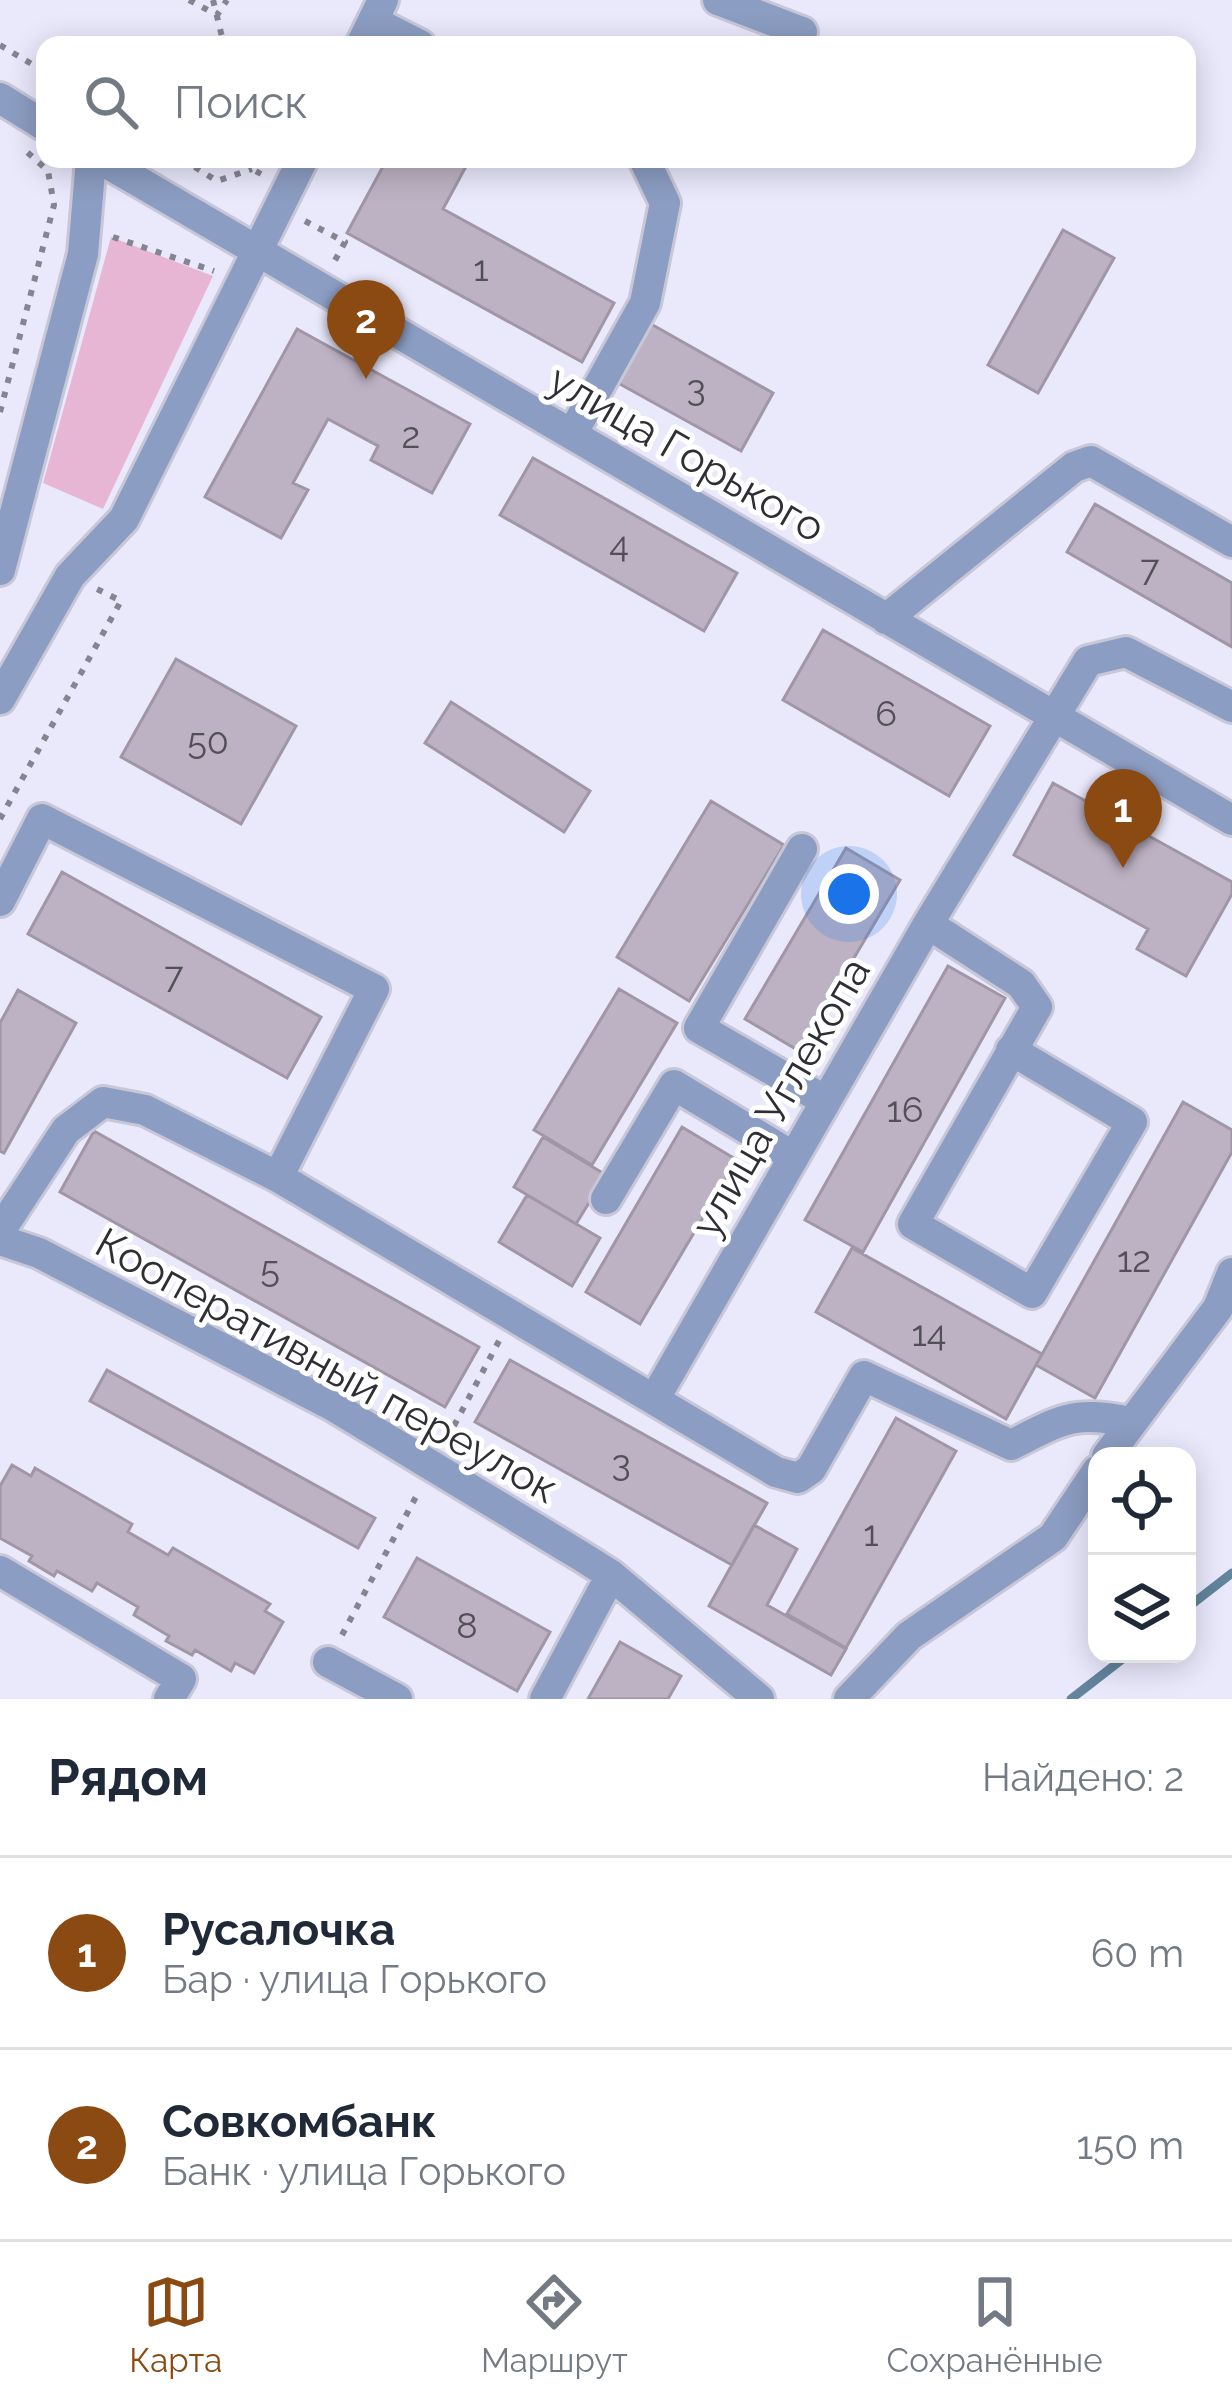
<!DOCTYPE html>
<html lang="ru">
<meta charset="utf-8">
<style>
body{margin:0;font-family:Raleway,sans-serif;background:#f2f2f3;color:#1f2937}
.controls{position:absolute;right:36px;bottom:36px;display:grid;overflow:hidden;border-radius:24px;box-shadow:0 6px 30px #0003}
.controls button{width:108px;height:108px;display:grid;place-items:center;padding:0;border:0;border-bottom:3px solid #e0e1e3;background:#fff;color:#1f2937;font:60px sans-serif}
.you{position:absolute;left:849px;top:894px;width:42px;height:42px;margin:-30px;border:9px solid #fff;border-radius:50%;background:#1a73e8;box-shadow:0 0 0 18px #1a73e833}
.badge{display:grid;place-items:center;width:78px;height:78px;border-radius:50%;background:#8a4a11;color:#fff;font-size:39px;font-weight:700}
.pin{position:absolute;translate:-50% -99px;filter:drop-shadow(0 3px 6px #0008)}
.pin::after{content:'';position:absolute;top:63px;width:42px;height:36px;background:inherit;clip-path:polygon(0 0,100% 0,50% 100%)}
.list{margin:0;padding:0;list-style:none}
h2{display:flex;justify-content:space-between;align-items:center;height:156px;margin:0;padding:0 48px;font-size:51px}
h2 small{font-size:39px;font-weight:400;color:#747a83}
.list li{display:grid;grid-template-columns:78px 1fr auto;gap:36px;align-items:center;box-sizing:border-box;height:192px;padding:0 48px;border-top:3px solid #e0e1e3}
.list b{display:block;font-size:45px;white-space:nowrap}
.list p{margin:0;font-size:39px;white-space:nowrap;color:#747a83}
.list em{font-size:39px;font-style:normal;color:#747a83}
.icon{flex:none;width:66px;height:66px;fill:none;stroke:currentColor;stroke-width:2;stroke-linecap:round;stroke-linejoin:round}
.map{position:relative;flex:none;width:1232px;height:1699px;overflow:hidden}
.search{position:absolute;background:#fff;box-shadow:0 6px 30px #0003;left:36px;right:36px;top:36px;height:132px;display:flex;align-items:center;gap:30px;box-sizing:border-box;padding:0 42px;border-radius:24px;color:#747a83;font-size:45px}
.sheet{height:540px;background:#fff}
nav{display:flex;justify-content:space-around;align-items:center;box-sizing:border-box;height:168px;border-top:3px solid #e0e1e3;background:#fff;font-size:33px;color:#747a83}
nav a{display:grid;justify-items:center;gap:6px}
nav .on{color:#8a4a11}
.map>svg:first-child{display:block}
.green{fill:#e7b6d5}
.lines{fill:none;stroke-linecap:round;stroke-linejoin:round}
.stream{stroke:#62849d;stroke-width:9}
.building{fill:#bdb2c3;stroke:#a196a6;stroke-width:3}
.minor-casing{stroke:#c8c7d8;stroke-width:36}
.path{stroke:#858491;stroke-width:6;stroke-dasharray:6 9;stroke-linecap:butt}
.minor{stroke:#8b9dc2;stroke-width:30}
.labels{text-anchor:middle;stroke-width:10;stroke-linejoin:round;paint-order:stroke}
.number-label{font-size:36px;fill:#524f58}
.street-label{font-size:42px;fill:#2e2e35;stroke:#fff}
</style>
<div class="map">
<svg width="1232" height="1699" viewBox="0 0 1232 1699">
<rect width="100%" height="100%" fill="#eae9fc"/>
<path class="green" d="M111 237 213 276 103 509 43 483Z"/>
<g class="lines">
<path class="stream" d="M1187 1608 1232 1573
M1071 1699 1129 1654"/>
</g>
<path class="building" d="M387 159H470L443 209 614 303 582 362 347 233Z
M1063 230 1114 258 1038 393 988 365Z
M651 324 773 393 741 451 618 383Z
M297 329 470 424 432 493 371 460 378 446 328 419 293 483 308 490 281 538 205 497Z
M533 458 737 573 704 631 500 515Z
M1095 504 1232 583V647L1067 552Z
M823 630 990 726 949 796 783 700Z
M176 659 296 726 241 824 121 757Z
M451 702 590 791 564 832 425 743Z
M1053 783 1232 882V894L1186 976 1137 949 1148 929 1014 855Z
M711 801 784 845 689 1001 617 957Z
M846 848 900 880 799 1051 745 1019Z
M62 872 321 1017 287 1078 28 934Z
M948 966 1005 998 863 1252 805 1220Z
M619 989 677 1023 592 1165 534 1130Z
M18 990 76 1023 4 1153 0 1151V1023Z
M1183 1102 1232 1130V1152L1095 1398 1036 1365Z
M682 1127 737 1160 640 1324 586 1292Z
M94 1131 479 1347 445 1407 60 1192Z
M543 1137 606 1175 576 1224 514 1187Z
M527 1195 600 1238 572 1286 499 1242Z
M852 1248 1042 1354 1006 1419 816 1312Z
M510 1360 767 1503 732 1565 475 1422Z
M107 1370 375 1518 358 1548 90 1401Z
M896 1418 956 1451 846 1648 787 1614Z
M12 1465 31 1476 35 1468 132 1524 128 1532 168 1555 173 1548 270 1604 265 1611 283 1622 254 1673 235 1663 231 1671 195 1650 192 1655 166 1641 169 1636 134 1615 138 1607 97 1583 92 1591 57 1571 54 1576 29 1561 32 1556 0 1538V1486Z
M754 1525 797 1549 767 1605 846 1649 831 1675 709 1606Z
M417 1558 550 1632 517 1691 384 1617Z
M620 1642 681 1676 668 1699H588Z"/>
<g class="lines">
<defs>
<path id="minor" d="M718 0 802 32
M373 21 420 45
M361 45 383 0
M0 98 45 126
M100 159 1232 820
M572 434 645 303 665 203 644 159
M0 570 83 254 91 159
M886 619 1074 467 1091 461 1232 542
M0 699 70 576 124 519 303 159
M802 849 699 1028 826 1101
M0 901 42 819 374 989 278 1177
M928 924 1021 984 1037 1007 913 1224 1032 1293 1132 1122 1011 1050
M606 1199 674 1085 794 1157
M0 1231 66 1130 103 1102 145 1110 278 1177 776 1472 798 1478 811 1469 864 1376 1011 1445C1061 1420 1073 1410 1130 1422
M0 1240 39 1253 333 1406 581 1556 611 1575 759 1699
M655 1398 928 924 1088 661 1126 652 1232 707
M1107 1456 1218 1308 1232 1273
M0 1571 181 1679 169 1699
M328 1662 397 1699
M545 1699 611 1575
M849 1699 909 1636 1053 1537 1097 1471"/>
</defs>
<use href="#minor" class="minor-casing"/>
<path class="path" d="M189 0 217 15 227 0
M213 0 224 45
M0 45 45 72
M182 159 217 181 252 169
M249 159 252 169 261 174
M305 221 345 242 333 264
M113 237 214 271
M0 412 54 205 48 171 27 152
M0 819 121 601 95 588
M447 1439 500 1339
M342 1635 418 1493"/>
<use href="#minor" class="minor"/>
</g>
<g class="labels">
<g class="number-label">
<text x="481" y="281">1</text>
<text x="696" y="401">3</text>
<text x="411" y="448">2</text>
<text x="619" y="557">4</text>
<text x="1150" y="581">7</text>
<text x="886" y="726">6</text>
<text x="208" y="754">50</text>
<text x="174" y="988">7</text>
<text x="905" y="1122">16</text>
<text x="1134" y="1272">12</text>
<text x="270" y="1282">5</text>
<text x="929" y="1346">14</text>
<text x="621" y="1476">3</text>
<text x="871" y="1546">1</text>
<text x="467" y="1638">8</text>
</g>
<g class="street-label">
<text transform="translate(687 453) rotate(30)" y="15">улица Горького</text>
<text transform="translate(780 1097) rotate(-60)" y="15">улица Углекопа</text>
<text transform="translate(327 1365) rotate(29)" y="15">Кооперативный переулок</text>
</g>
</g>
</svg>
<div class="controls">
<button><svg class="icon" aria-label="locate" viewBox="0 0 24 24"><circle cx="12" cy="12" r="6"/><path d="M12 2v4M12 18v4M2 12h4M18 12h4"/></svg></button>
<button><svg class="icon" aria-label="layers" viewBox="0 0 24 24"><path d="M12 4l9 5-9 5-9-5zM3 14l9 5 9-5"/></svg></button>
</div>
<div class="you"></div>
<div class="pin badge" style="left:1123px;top:868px">1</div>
<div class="pin badge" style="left:366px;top:379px">2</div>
<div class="search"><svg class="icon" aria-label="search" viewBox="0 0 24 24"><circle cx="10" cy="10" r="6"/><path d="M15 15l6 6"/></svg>Поиск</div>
</div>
<section class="sheet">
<h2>Рядом<small>Найдено: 2</small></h2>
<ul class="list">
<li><span class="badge">1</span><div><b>Русалочка</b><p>Бар · улица Горького</p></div><em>60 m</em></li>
<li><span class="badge">2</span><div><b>Совкомбанк</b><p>Банк · улица Горького</p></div><em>150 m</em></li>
</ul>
</section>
<nav>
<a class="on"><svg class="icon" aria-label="map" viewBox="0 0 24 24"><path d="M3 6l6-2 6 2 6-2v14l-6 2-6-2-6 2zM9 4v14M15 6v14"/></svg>Карта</a>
<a><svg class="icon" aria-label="directions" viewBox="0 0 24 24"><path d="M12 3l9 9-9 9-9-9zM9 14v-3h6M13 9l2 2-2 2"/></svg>Маршрут</a>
<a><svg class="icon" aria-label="saved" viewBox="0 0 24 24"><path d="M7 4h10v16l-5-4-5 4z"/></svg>Сохранённые</a>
</nav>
